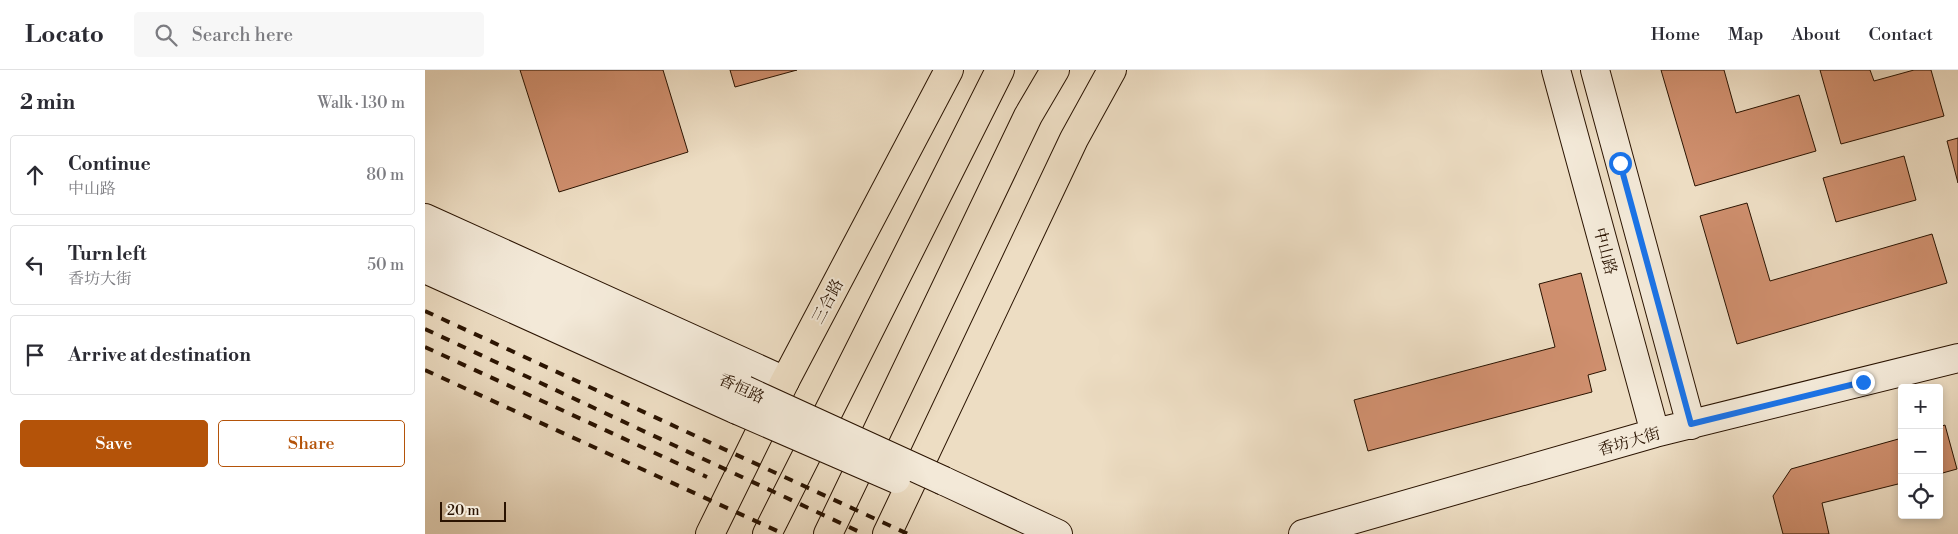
<!DOCTYPE html>
<meta charset="utf-8">
<style>
body{margin:0;font-family:"Libre Bodoni","Noto Serif SC",serif;background:#f7f7f7;color:#2b2b33}
.controls{position:absolute;right:15px;bottom:15px;display:grid;overflow:hidden;border-radius:5px;box-shadow:0 2px 8px #0003}
.controls button{width:45px;height:45px;display:grid;place-items:center;padding:0;border:0;border-bottom:1px solid #e1e1e2;background:#fff;color:#2b2b33;font:25px sans-serif}
.scale{position:absolute;left:15px;bottom:12px;width:66px;box-sizing:border-box;padding-left:5px;border:2px solid #2a1301;border-top:0;font-size:14px;line-height:18px;white-space:nowrap;color:#2a1301;-webkit-text-stroke:4px #f3e9d8;paint-order:stroke}
.stop{position:absolute;width:15px;height:15px;margin:-11px;border:4px solid #1a73e8;border-radius:50%;background:#fff}
.stop.end{background:#1a73e8;border-color:#fff;box-shadow:0 1px 5px #0008}
.list{margin:0;padding:0;list-style:none}
h2{display:flex;justify-content:space-between;align-items:center;height:65px;margin:0;padding:0 20px;font-size:21px}
h2 small{font-size:16px;font-weight:400;color:#7c7c81}
.list li{display:grid;grid-template-columns:32px 1fr auto;gap:15px;align-items:center;box-sizing:border-box;height:80px;margin:0 10px 10px;padding:0 10px;border:1px solid #e1e1e2;border-radius:5px}
.list b{display:block;font-size:19px;white-space:nowrap}
.list p{margin:0;font-size:16px;white-space:nowrap;color:#7c7c81}
.list em{font-size:16px;font-style:normal;color:#7c7c81}
.actions{display:flex;gap:10px;padding:15px 20px}
.actions a{flex:1;padding:11px 0;border:1px solid #b45309;border-radius:5px;text-align:center;font-size:18px;color:#b45309}
.actions .main{background:#b45309;color:#fff}
.icon{flex:none;width:28px;height:28px;fill:none;stroke:currentColor;stroke-width:2;stroke-linecap:round;stroke-linejoin:round}
.map{position:relative;flex:none;width:1533px;height:464px;overflow:hidden}
header{display:flex;align-items:center;gap:30px;box-sizing:border-box;height:70px;padding:0 25px;background:#fff;border-bottom:1px solid #e1e1e2}
header strong{font-size:24px}
nav{display:flex;gap:28px;margin-inline-start:auto;font-size:18px}
.search{width:350px;height:45px;background:#f7f7f7;display:flex;align-items:center;gap:12px;box-sizing:border-box;padding:0 18px;border-radius:5px;color:#7c7c81;font-size:19px}
main{display:flex}
aside{flex:1;background:#fff}
.map>svg:first-child{display:block}
.building{fill:#cf8f6e;stroke:#2a1301}
.lines{fill:none;stroke-linecap:round;stroke-linejoin:round}
.secondary-casing{stroke:#2a1301;stroke-width:30}
.highway-casing{stroke:#2a1301;stroke-width:30}
.secondary{stroke:#f3e9d8;stroke-width:28}
.highway{stroke:#edddc3;stroke-width:28}
.rail{stroke:#2a1301;stroke-width:4;stroke-dasharray:9 9;stroke-linecap:butt}
.secondary-bridge-casing{stroke:#2a1301;stroke-width:30;stroke-linecap:butt}
.secondary-bridge{stroke:#f3e9d8;stroke-width:28}
.route{stroke:#1a73e8;stroke-width:6}
.labels{text-anchor:middle;stroke-width:4;stroke-linejoin:round;paint-order:stroke}
.street-label{font-size:16px;fill:#2a1301;stroke:#f3e9d8}
</style>
<header>
<strong>Locato</strong>
<div class="search"><svg class="icon" aria-label="search" viewBox="0 0 24 24"><circle cx="10" cy="10" r="6"/><path d="M15 15l6 6"/></svg>Search here</div>
<nav><a>Home</a><a>Map</a><a>About</a><a>Contact</a></nav>
</header>
<main>
<aside>
<h2>2 min<small>Walk · 130 m</small></h2>
<ul class="list">
<li><svg class="icon" aria-label="ahead" viewBox="0 0 24 24"><path d="M12 20V5M6 11l6-6 6 6"/></svg><div><b>Continue</b><p>中山路</p></div><em>80 m</em></li>
<li><svg class="icon" aria-label="left" viewBox="0 0 24 24"><path d="M17 20v-9H6M10 6l-5 5 5 5"/></svg><div><b>Turn left</b><p>香坊大街</p></div><em>50 m</em></li>
<li><svg class="icon" aria-label="arrive" viewBox="0 0 24 24"><path d="M6 21V4h12l-3 4 3 4H6"/></svg><div><b>Arrive at destination</b></div></li>
</ul>
<div class="actions"><a class="main">Save</a><a>Share</a></div>
</aside>
<div class="map">
<svg width="1533" height="464" viewBox="0 0 1533 464">
<rect width="100%" height="100%" fill="#edddc3"/>
<filter id="stains"><feTurbulence type="fractalNoise" baseFrequency=".004" numOctaves="4"/><feColorMatrix values="0 0 0 0 .2 0 0 0 0 .09 0 0 0 0 .02 0 0 0 .5 -.17"/></filter>
<radialGradient id="worn" r=".72"><stop offset=".6" stop-color="#630" stop-opacity="0"/><stop offset="1" stop-color="#630" stop-opacity=".3"/></radialGradient>
<path class="building" d="M95 0H238L263 82 134 122Z
M305 0H372L310 17Z
M1236 0H1299L1311 43 1374 25 1391 81 1270 116Z
M1395 0H1445L1449 11 1489 0H1506L1519 46 1416 74Z
M1533 68V113L1522 71Z
M1479 86 1491 130 1411 152 1398 108Z
M1322 133 1345 211 1507 164 1522 213 1312 274 1275 146Z
M1156 203 1181 300 1163 305 1167 322 943 381 929 330 1130 277 1114 214Z
M1520 355 1532 399 1514 404V357Z
M1477 368V413L1397 433 1404 464H1358L1348 426 1366 399Z"/>
<g class="lines">
<defs>
<path id="secondary" d="M1131 0 1230 363
M1170 0 1266 355
M0 148 360 311
M0 173 320 320
M0 199 312 340
M519 411 633 464
M878 464 1230 363 1533 288"/>
<path id="highway" d="M285 464 360 311 524 0
M342 464 575 0
M403 464 603 46 630 0
M462 464 649 69 687 0"/>
</defs>
<use href="#secondary" class="secondary-casing"/>
<use href="#highway" class="highway-casing"/>
<use href="#secondary" class="secondary"/>
<use href="#highway" class="highway"/>
<path class="rail" d="M0 241 483 464
M0 259 439 464
M0 277 282 407
M0 300 359 464"/>
<defs>
<path id="secondary-bridge" d="M320 320 519 411
M312 340 471 409"/>
</defs>
<use href="#secondary-bridge" class="secondary-bridge-casing"/>
<use href="#secondary-bridge" class="secondary-bridge"/>
</g>
<g class="lines">
<path class="route" d="M1195 93 1266 354 1438 312"/>
</g>
<g class="labels">
<g class="street-label">
<text transform="translate(1181 181) rotate(75)" y="6">中山路</text>
<text transform="translate(402 231) rotate(-62)" y="6">三合路</text>
<text transform="translate(317 318) rotate(25)" y="6">香恒路</text>
<text transform="translate(1204 371) rotate(-16)" y="6">香坊大街</text>
</g>
</g>
<rect width="100%" height="100%" filter="url(#stains)"/>
<rect width="100%" height="100%" fill="url(#worn)"/>
</svg>
<div class="controls">
<button>+</button>
<button>−</button>
<button><svg class="icon" aria-label="locate" viewBox="0 0 24 24"><circle cx="12" cy="12" r="6"/><path d="M12 2v4M12 18v4M2 12h4M18 12h4"/></svg></button>
</div>
<div class="scale">20 m</div>
<div class="stop" style="left:1195px;top:93px"></div>
<div class="stop end" style="left:1438px;top:312px"></div>
</div>
</main>
